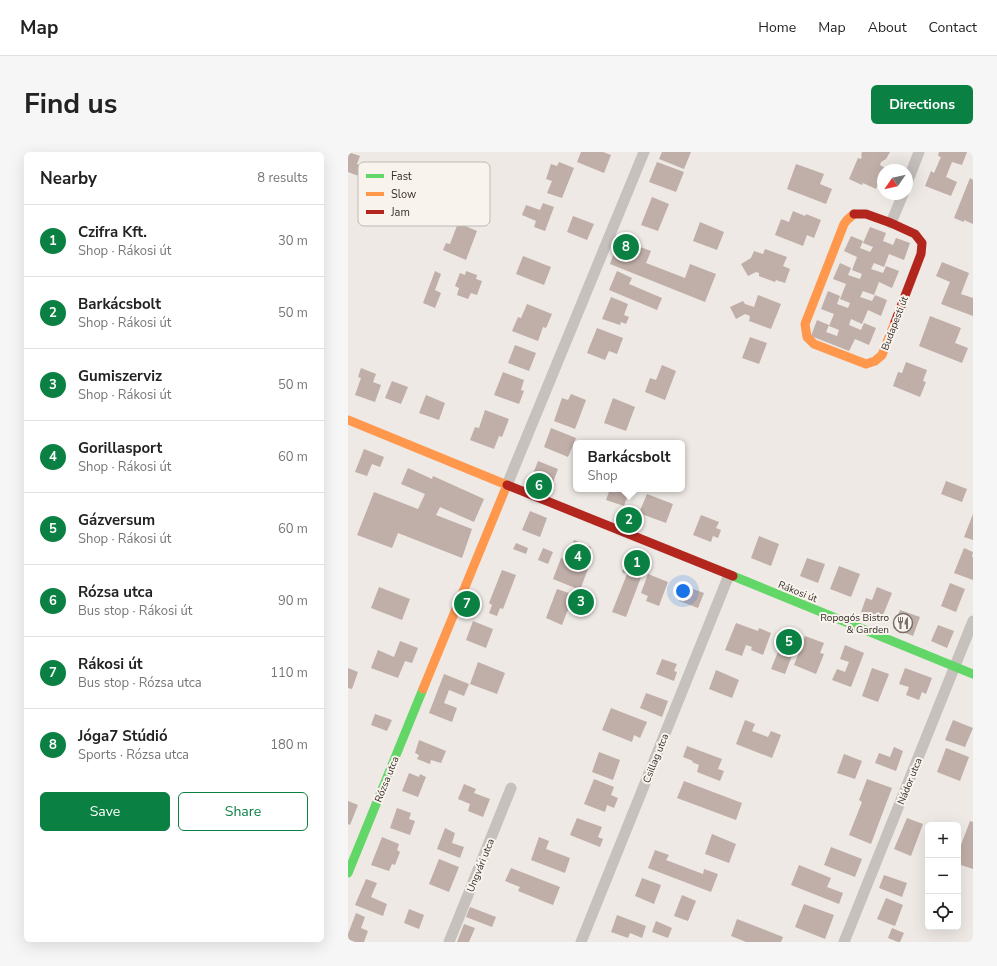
<!DOCTYPE html>
<meta charset="utf-8">
<style>
body{margin:0;font-family:"Nunito Sans",sans-serif;background:#f6f6f6;color:#222}
.controls{position:absolute;right:12px;bottom:12px;display:grid;overflow:hidden;border-radius:6px;box-shadow:0 4px 16px #0002}
.controls button{width:36px;height:36px;display:grid;place-items:center;padding:0;border:0;border-bottom:1px solid #e0e0e0;background:#fff;color:#222;font:20px sans-serif}
.compass{position:absolute;left:529px;top:12px;width:36px;height:36px;border-radius:50%;background:#fff;box-shadow:0 4px 16px #0002;rotate:236deg}
.you{position:absolute;left:335px;top:439px;width:14px;height:14px;margin:-10px;border:3px solid #fff;border-radius:50%;background:#1a73e8;box-shadow:0 0 0 6px #1a73e833}
.badge{display:grid;place-items:center;width:26px;height:26px;border-radius:50%;background:#0b8043;color:#fff;font-size:13px;font-weight:700}
.pin{position:absolute;translate:-50% -50%;border:2px solid #fff;box-shadow:0 1px 4px #0006}
.popup{position:absolute;left:225px;top:288px;width:112px;height:52px;box-sizing:border-box;display:grid;place-content:center;border-radius:6px;background:#fff;filter:drop-shadow(0 1px 3px #0005);font-size:13px;white-space:nowrap;color:#767676}
.popup b{font-size:15px;color:#222}
.popup::after{content:'';position:absolute;left:50%;top:100%;margin-left:-8px;border:8px solid transparent;border-top-color:#fff}
.list{margin:0;padding:0;list-style:none}
h2{display:flex;justify-content:space-between;align-items:center;height:52px;margin:0;padding:0 16px;font-size:17px}
h2 small{font-size:13px;font-weight:400;color:#767676}
.list li{display:grid;grid-template-columns:26px 1fr auto;gap:12px;align-items:center;box-sizing:border-box;height:72px;padding:0 16px;border-top:1px solid #e0e0e0}
.list b{display:block;font-size:15px;white-space:nowrap}
.list p{margin:0;font-size:13px;white-space:nowrap;color:#767676}
.list em{font-size:13px;font-style:normal;color:#767676}
.actions{display:flex;gap:8px;padding:12px 16px}
.actions a{flex:1;padding:9px 0;border:1px solid #0b8043;border-radius:6px;text-align:center;font-size:14px;color:#0b8043}
.actions .main{background:#0b8043;color:#fff}
.icon{flex:none;width:22px;height:22px;fill:none;stroke:currentColor;stroke-width:2;stroke-linecap:round;stroke-linejoin:round}
.map{position:relative;flex:none;width:625px;height:790px;overflow:hidden;border-radius:6px}
header{display:flex;align-items:center;gap:24px;box-sizing:border-box;height:56px;padding:0 20px;background:#fff;border-bottom:1px solid #e0e0e0}
header strong{font-size:19px}
nav{display:flex;gap:22px;margin-inline-start:auto;font-size:14px}
.intro{display:flex;align-items:center;justify-content:space-between;box-sizing:border-box;height:96px;padding:0 24px}
h1{margin:0;font-size:28px}
.button{padding:10px 18px;border-radius:6px;background:#0b8043;color:#fff;font-size:14px;font-weight:700}
main{display:flex;gap:24px;padding:0 24px}
aside{flex:1;background:#fff;border-radius:6px;box-shadow:0 4px 16px #0002}
.map>svg:first-child{display:block}
.building{fill:#c0aea8}
.lines{fill:none;stroke-linecap:round;stroke-linejoin:round}
.street{stroke:#c6c1bd;stroke-width:11}
.fast{stroke:#63d668;stroke-width:9}
.slow{stroke:#ff974d;stroke-width:9}
.jam{stroke:#b3261e;stroke-width:9}
.labels{text-anchor:middle;stroke-width:4;stroke-linejoin:round;paint-order:stroke}
.street-label{font-size:10px;fill:#382f2b;stroke:#f9f3ed}
.poi-label{font-size:10px;fill:#382f2b;stroke:#f9f3ed;text-anchor:end}
.key{fill:#f9f3ed;stroke:#bfb8b3;stroke-width:1}
.key-label{font-size:11px;fill:#382f2b}
</style>
<header>
<strong>Map</strong>
<nav><a>Home</a><a>Map</a><a>About</a><a>Contact</a></nav>
</header>
<div class="intro"><h1>Find us</h1><a class="button">Directions</a></div>
<main>
<aside>
<h2>Nearby<small>8 results</small></h2>
<ul class="list">
<li><span class="badge">1</span><div><b>Czifra Kft.</b><p>Shop · Rákosi út</p></div><em>30 m</em></li>
<li><span class="badge">2</span><div><b>Barkácsbolt</b><p>Shop · Rákosi út</p></div><em>50 m</em></li>
<li><span class="badge">3</span><div><b>Gumiszerviz</b><p>Shop · Rákosi út</p></div><em>50 m</em></li>
<li><span class="badge">4</span><div><b>Gorillasport</b><p>Shop · Rákosi út</p></div><em>60 m</em></li>
<li><span class="badge">5</span><div><b>Gázversum</b><p>Shop · Rákosi út</p></div><em>60 m</em></li>
<li><span class="badge">6</span><div><b>Rózsa utca</b><p>Bus stop · Rákosi út</p></div><em>90 m</em></li>
<li><span class="badge">7</span><div><b>Rákosi út</b><p>Bus stop · Rózsa utca</p></div><em>110 m</em></li>
<li><span class="badge">8</span><div><b>Jóga7 Stúdió</b><p>Sports · Rózsa utca</p></div><em>180 m</em></li>
</ul>
<div class="actions"><a class="main">Save</a><a>Share</a></div>
</aside>
<div class="map">
<svg width="625" height="790" viewBox="0 0 625 790">
<rect width="100%" height="100%" fill="#eee9e4"/>
<path class="building" d="M0 0 12 4 9 12 19 17 16 26 0 20Z
M233 0H255L263 3 256 21 229 10Z
M314 0H343L336 17 311 7Z
M514 0H542L538 7 533 10 532 13 537 16 535 18V20L528 37 515 31 514 33 501 27 510 6 513 7 514 4H513Z
M591 0H619L614 13 604 10 598 25 609 30 603 44 577 34 583 19 586 21 593 5 590 4Z
M41 10 54 15 50 27 36 22Z
M211 10 226 16 214 46 199 41 204 29 198 27 203 12 209 14Z
M309 10 336 20 328 40 301 30Z
M448 12 476 22 472 32 484 37 478 52 439 37Z
M622 26 625 28V72L616 68V70L606 66Z
M304 45 321 52 310 79 293 73Z
M195 51 206 55 197 79 186 75 188 69 174 63 178 53 192 58Z
M445 59 457 64 458 62 473 68 466 86 459 83 455 94 427 83 433 67 441 70Z
M225 64 246 72 239 88 219 80Z
M352 70 376 80 369 98 345 89Z
M110 71 129 79 118 108 95 98 98 91 102 92Z
M522 75 538 81 535 89 545 93 548 86 562 91 556 108 541 102 536 115 526 111 523 117 535 121 538 114 551 119 544 136 531 130 526 143 515 139 512 145 524 149 527 143 539 148 533 164 520 158 514 172 503 167 501 173 513 178 516 171 528 176 521 193 507 187 501 199 463 184 469 168 481 173 478 180 489 184 491 178 481 174 486 162 473 157 480 139 492 144 489 152 500 156 502 151 492 147 498 132 485 127 492 111 503 116 500 123 512 127 514 122 504 118 509 105 496 99 503 84 515 89 512 96 522 100 525 95 515 91Z
M271 87 303 99 298 111 337 126 342 112 368 122 357 150 262 112Z
M417 97 439 105 435 114 442 117 437 131 428 128 427 130 411 124V121L408 120 400 124 393 112 403 106 406 99 415 102Z
M175 104 203 115 196 133 168 122Z
M594 110 621 121 613 142 625 146V164L593 152 602 130 588 124Z
M87 119 93 122 87 138 93 141 87 156 75 151Z
M118 119 129 123 128 127 134 129 129 143 123 141 120 147 109 143 111 136 107 134 112 121 117 123Z
M269 119 284 126 281 132 314 146 309 158 261 138Z
M410 143 433 152 423 177 401 169 402 164 397 162 388 167 382 155 395 149 397 152 406 155Z
M263 145 280 152 276 163 281 165 278 172 273 170 272 173 254 167Z
M179 152 204 162 198 176 195 175 190 189 164 179 170 165 173 166Z
M582 164 613 176 607 191 620 196 614 211 571 194Z
M249 176 275 186 269 202 261 199 257 208 239 201Z
M402 185 419 191 411 212 394 206Z
M167 193 188 201 181 219 160 211Z
M558 210 579 218 575 229 578 230 572 245 545 234 550 220 554 221Z
M314 213 328 219 317 248 297 240 302 226 308 228Z
M13 216 28 222 25 230 33 233 27 250 7 243 13 226 10 225Z
M155 220 176 228 173 238 176 239 171 252 146 243Z
M44 229 60 235 53 252 37 246Z
M223 242 238 248 227 277 206 269 214 246 220 248Z
M78 243 97 251 91 268 71 261Z
M265 246 287 255 278 279 256 271Z
M137 258 161 267 154 285 151 284 146 297 122 288 127 275 131 276Z
M203 276 228 286 220 305 196 295Z
M16 297 36 305 32 315 24 312 19 324 7 320Z
M190 309 210 317 204 333 194 329 193 331 183 327Z
M60 316 84 327 85 324 136 347 126 370 92 355 88 363 124 377 114 406 50 381 44 396 9 383 26 340 70 357 77 342 53 332Z
M598 329 619 337 614 350 593 342Z
M262 337H282L276 354 258 348Z
M299 342 325 352 318 371 291 361Z
M182 359 199 366 192 385 174 378Z
M625 362V388L616 385Z
M353 363 371 370 368 376 373 378 370 386 365 384 363 390 345 383Z
M411 384 431 392 423 414 403 406Z
M226 388 243 395 236 415 240 417 232 438 205 427 213 406 218 408Z
M168 391 180 396 178 402 165 397Z
M195 396 205 400 200 412 190 408Z
M616 396 625 400 624 405H625V428L606 421Z
M281 402 299 409 278 465 264 460 279 422 274 420Z
M459 406 477 412 470 431 452 424Z
M491 414 512 422 503 445 482 437Z
M154 418 168 423 155 457 152 456 149 464 141 461 144 453 141 451Z
M300 422 320 430 311 454 298 449 300 444 293 441Z
M602 431 617 437 608 460 593 454Z
M337 434 356 441 350 456 331 449Z
M31 435 62 447 54 468 23 456Z
M529 435 544 441 533 468 513 460 518 446 524 448Z
M209 437 221 441 218 448 223 450 214 473 198 466Z
M552 458 572 465 565 484 545 476Z
M125 469 145 477 138 496 118 488Z
M388 471 410 479 411 476 423 481 415 503 403 498 404 495 398 493 394 504 377 498Z
M590 473 606 479 599 496 583 489Z
M438 480 451 485 437 522 423 517Z
M457 484 476 491 472 501 476 502 468 522 446 513Z
M52 489 70 496 64 511 57 509 50 526 23 516 30 498 46 505Z
M497 493 516 501 503 535 484 528 489 517 497 520 501 510 492 507Z
M314 507 329 512 326 519 329 520 326 529 308 522Z
M130 510 157 521 149 542 122 532Z
M0 516 10 520 4 537 0 536Z
M524 516 541 522 530 550 514 544Z
M557 516 584 526 578 542 574 540 571 548 558 543 561 535 551 532Z
M368 518 391 528 384 546 361 537Z
M96 522 121 532 116 544 101 538 96 551 109 556 104 570 81 561Z
M298 541 320 549 314 565 292 556Z
M263 556 299 570 292 586 286 583 284 590 254 578Z
M27 562 44 568 39 579 23 573Z
M397 568 407 572 404 579 420 585 423 579 433 583 424 606 388 592Z
M605 568 625 576 617 595 597 588Z
M71 588 98 599 93 611 83 608 82 612 69 607 71 603 67 601Z
M339 594 374 607 370 617 376 619 372 629 349 620 351 613 344 610 345 609 335 605Z
M546 595 555 599 548 619 527 611 531 601 542 605Z
M598 596 621 605 612 629 589 620Z
M251 600 272 608 265 628 244 620Z
M496 602 514 609 507 627 489 621Z
M61 621 71 625 72 622 78 625 70 645 54 639Z
M246 627 266 635 263 643 270 646 266 656 259 653 257 660 236 652Z
M519 627 544 636 523 692 501 683 514 650 511 648Z
M336 629 394 651 388 668 329 646Z
M116 632 128 637 126 641 142 647 135 665 120 659 122 652 110 647Z
M0 649 10 653 2 673 0 672Z
M49 656 63 661 61 667 67 669 62 683 42 676Z
M229 666 254 675 250 685 255 687 252 695 222 683Z
M559 666 575 672 563 704 546 697Z
M622 669 625 670V717L610 712V701Z
M97 676 107 681 104 691 116 695 112 706 89 697Z
M364 682 388 692 381 711 357 702Z
M34 685 51 692 49 698 52 700 47 713 44 712 41 719 23 713Z
M191 685 201 689 198 697 222 706 217 721 183 708Z
M483 695 514 707 507 725 476 713Z
M307 698 321 703 318 708 355 722 356 717 370 722 363 740 300 716Z
M91 707 111 715 101 740 81 732Z
M451 713 483 726 479 735 495 741 491 752 443 733Z
M163 716 212 735 205 753 170 739 172 735 157 729Z
M536 723 559 731 554 745 531 736Z
M294 726 313 733 306 752 287 744Z
M18 727 29 731 23 745 39 752 35 764 7 753Z
M334 743 348 749 340 769 326 764Z
M538 746 555 753 547 774 529 767Z
M456 752 486 763 477 787 447 775Z
M122 755 148 765 144 775 118 765Z
M61 757 76 763 71 777 56 771Z
M8 761 17 765 13 776 20 779 16 790H7L0 787V782Z
M269 763 298 774 294 786 282 781 280 786 263 780Z
M389 767 435 785 433 790H398L383 784Z
M308 769 324 776 320 786 304 780Z
M116 772 127 776 121 790H109Z
M544 776 556 781 552 790H550L540 786Z"/>
<g class="lines">
<path class="street" d="M559 31 571 0
M543 71 555 42
M159 333 296 0
M101 790 163 636
M233 790 381 423
M496 790 625 469"/>
<path class="fast" d="M385 424 625 522
M0 721 75 537"/>
<path class="slow" d="M506 62 499 68 496 72 457 172 459 185 466 192 518 212 527 209 534 203 547 170
M0 268 159 333
M75 537 159 333"/>
<path class="jam" d="M506 62H518L543 71 567 82 574 91 573 102 547 170
M159 333 385 424"/>
</g>
<defs>
<symbol id="restaurant-ring" viewBox="-11 -11 22 22"><circle r="9.5" fill="#f9f3ed" stroke="#78706c" stroke-width="1.5"/><path d="M-5-6h1v4h1v-4h1v4h1v-4h1v5L-1.5 .5V6h-2V.5L-5-1ZM5-6V6H3V1.5H1.5Q1.5-4 5-6Z" fill="#78706c"/></symbol>
</defs>
<g fill-rule="evenodd">
<use href="#restaurant-ring" x="544" y="460" width="22" height="22"/>
</g>
<g class="labels">
<g class="street-label">
<text transform="translate(546 171) rotate(-69)" y="4">Budapesti út</text>
<text transform="translate(450 439) rotate(22)" y="4">Rákosi út</text>
<text transform="translate(307 606) rotate(-68)" y="4">Csillag utca</text>
<text transform="translate(38 627) rotate(-68)" y="4">Rózsa utca</text>
<text transform="translate(561 629) rotate(-68)" y="4">Nádor utca</text>
<text transform="translate(132 713) rotate(-68)" y="4">Ungvári utca</text>
</g>
<g class="poi-label">
<text x="541" y="469">Ropogós Bistro<tspan x="541" dy="12">&amp; Garden</tspan></text>
</g>
</g>
<rect x="10" y="10" width="132" height="64" rx="6" class="key"/>
<rect x="18" y="22" width="18" height="4" fill="#63d668"/>
<rect x="18" y="40" width="18" height="4" fill="#ff974d"/>
<rect x="18" y="58" width="18" height="4" fill="#b3261e"/>
<g class="key-label">
<text x="43" y="28">Fast</text>
<text x="43" y="46">Slow</text>
<text x="43" y="64">Jam</text>
</g>
</svg>
<div class="controls">
<button>+</button>
<button>−</button>
<button><svg class="icon" aria-label="locate" viewBox="0 0 24 24"><circle cx="12" cy="12" r="6"/><path d="M12 2v4M12 18v4M2 12h4M18 12h4"/></svg></button>
</div>
<svg class="compass" viewBox="-18 -18 36 36"><path d="M0-13l5 13h-10z" fill="#e53935"/><path d="M0 13l5-13h-10z" fill="#767676"/></svg>
<div class="you"></div>
<div class="pin badge" style="left:289px;top:411px">1</div>
<div class="pin badge" style="left:281px;top:368px">2</div>
<div class="popup"><b>Barkácsbolt</b>Shop</div>
<div class="pin badge" style="left:233px;top:450px">3</div>
<div class="pin badge" style="left:230px;top:405px">4</div>
<div class="pin badge" style="left:441px;top:490px">5</div>
<div class="pin badge" style="left:191px;top:334px">6</div>
<div class="pin badge" style="left:119px;top:452px">7</div>
<div class="pin badge" style="left:278px;top:95px">8</div>
</div>
</main>
